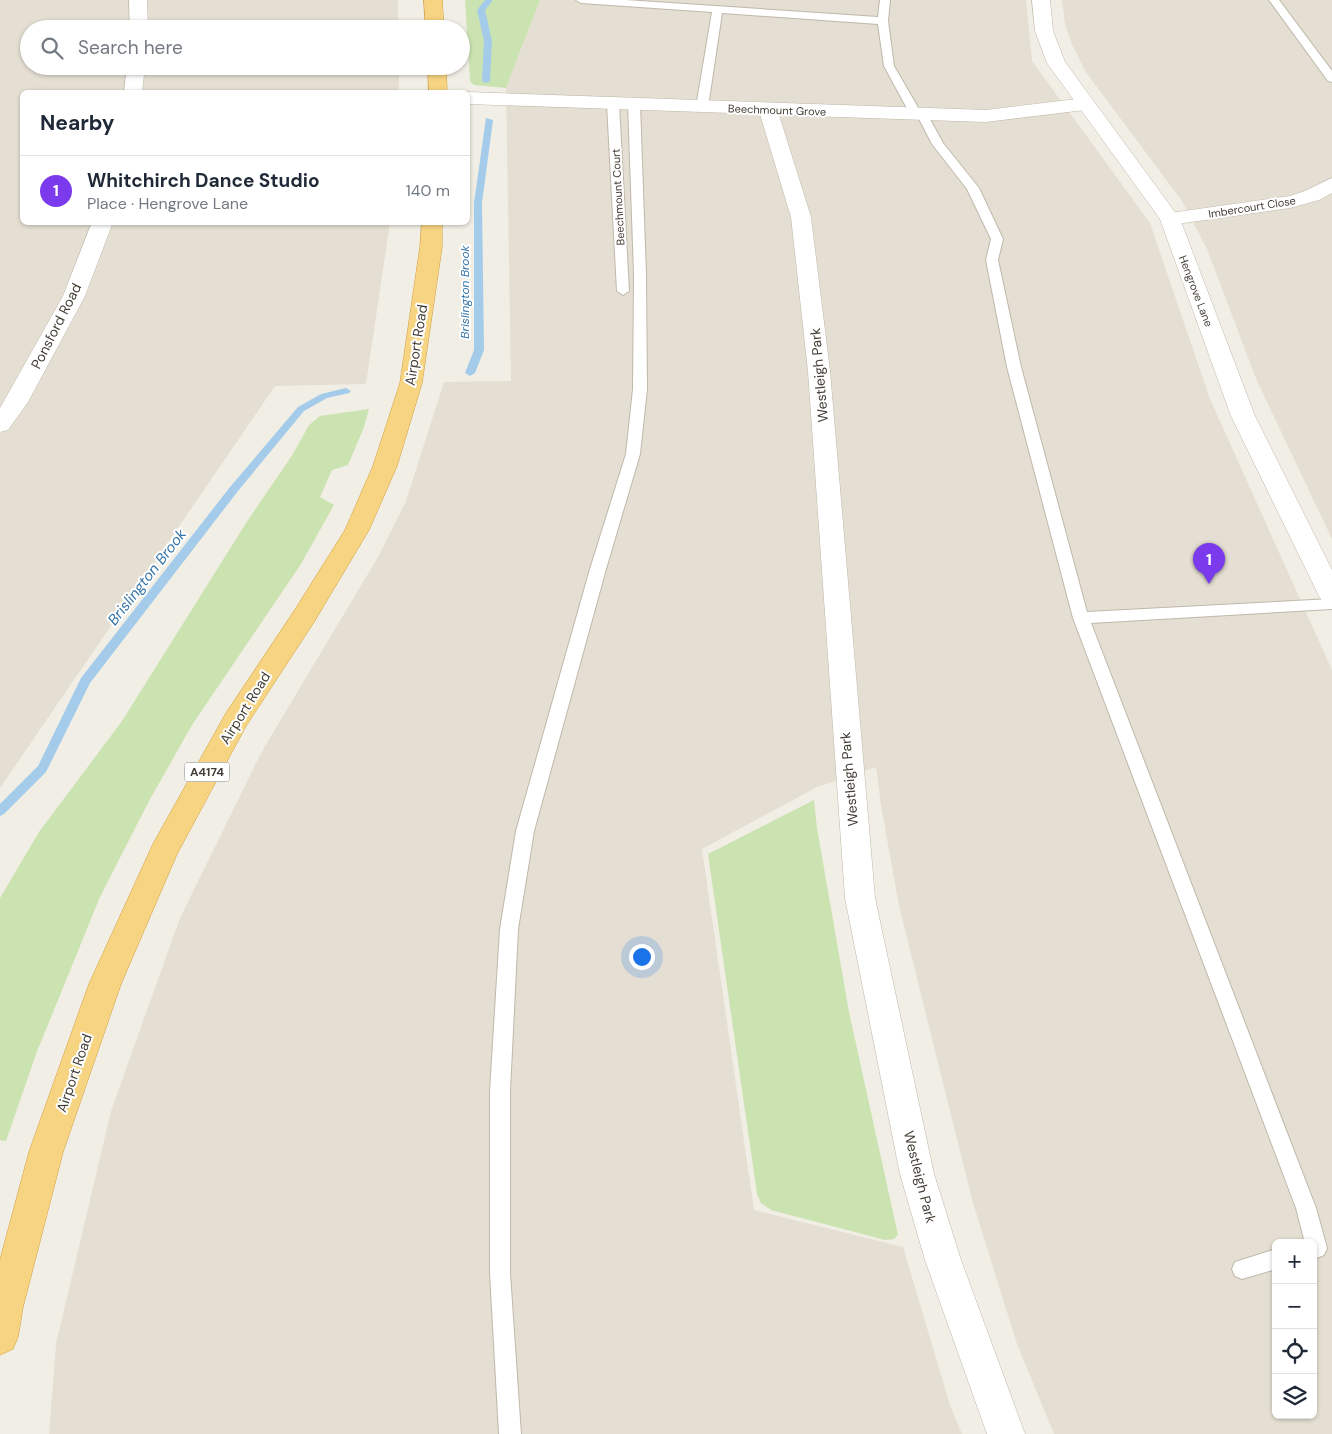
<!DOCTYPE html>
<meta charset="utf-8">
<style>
body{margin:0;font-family:"DM Sans",sans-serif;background:#f6f6f7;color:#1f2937}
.controls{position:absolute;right:15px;bottom:15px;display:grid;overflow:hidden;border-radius:8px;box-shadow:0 1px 4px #0004}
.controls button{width:45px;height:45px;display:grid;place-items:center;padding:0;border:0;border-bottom:1px solid #e0e1e3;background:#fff;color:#1f2937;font:25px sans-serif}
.you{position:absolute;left:641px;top:956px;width:18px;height:18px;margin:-12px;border:4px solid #fff;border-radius:50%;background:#1a73e8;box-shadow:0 0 0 8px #1a73e833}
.badge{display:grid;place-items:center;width:32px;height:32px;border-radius:50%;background:#7c3aed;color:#fff;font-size:16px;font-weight:700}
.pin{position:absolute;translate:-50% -41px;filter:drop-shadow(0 1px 2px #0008)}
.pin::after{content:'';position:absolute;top:26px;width:18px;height:15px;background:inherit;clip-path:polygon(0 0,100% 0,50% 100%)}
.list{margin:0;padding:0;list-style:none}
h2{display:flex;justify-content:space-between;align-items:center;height:65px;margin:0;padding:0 20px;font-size:21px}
h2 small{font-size:16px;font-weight:400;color:#747a83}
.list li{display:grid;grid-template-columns:32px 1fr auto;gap:15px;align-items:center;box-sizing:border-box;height:70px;padding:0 20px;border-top:1px solid #e0e1e3}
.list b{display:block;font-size:19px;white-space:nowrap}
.list p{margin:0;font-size:16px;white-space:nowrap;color:#747a83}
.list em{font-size:16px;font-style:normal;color:#747a83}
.icon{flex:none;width:28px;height:28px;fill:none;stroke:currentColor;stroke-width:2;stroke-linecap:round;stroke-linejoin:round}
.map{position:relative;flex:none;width:1332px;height:1434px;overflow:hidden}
.search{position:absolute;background:#fff;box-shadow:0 1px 4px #0004;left:20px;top:20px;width:450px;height:55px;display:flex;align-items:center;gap:12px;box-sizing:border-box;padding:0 18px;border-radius:28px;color:#747a83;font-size:19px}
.panel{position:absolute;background:#fff;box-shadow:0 1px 4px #0004;left:20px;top:90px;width:450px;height:135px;border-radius:8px}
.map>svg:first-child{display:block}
.residential{fill:#e5dfd3;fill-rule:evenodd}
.green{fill:#cbe3b0}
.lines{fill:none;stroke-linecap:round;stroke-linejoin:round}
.stream{fill:#a4ccea;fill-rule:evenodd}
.service-casing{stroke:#bfb8ab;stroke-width:2}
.minor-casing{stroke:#bfb8ab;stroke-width:1}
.tertiary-casing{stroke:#bfb8ab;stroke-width:1}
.trunk-casing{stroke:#d29e3e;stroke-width:1}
.service{fill:#fff;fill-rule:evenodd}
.minor{fill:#fff;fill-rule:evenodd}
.tertiary{fill:#fff;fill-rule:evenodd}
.trunk{fill:#f6d482;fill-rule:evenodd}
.labels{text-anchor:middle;stroke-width:4;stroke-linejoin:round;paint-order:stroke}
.far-street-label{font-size:11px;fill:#433e35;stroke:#fff}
.far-water-label{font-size:12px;font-style:italic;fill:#3675a7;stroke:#fff}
.shield{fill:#fff;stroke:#7b7872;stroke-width:1}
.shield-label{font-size:12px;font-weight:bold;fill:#433e35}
.street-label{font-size:14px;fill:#433e35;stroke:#fff}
.water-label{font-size:15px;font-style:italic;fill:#3675a7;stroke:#fff}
</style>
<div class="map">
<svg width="1332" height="1434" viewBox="0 0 1332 1434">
<rect width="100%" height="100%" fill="#f1eee5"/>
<path class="residential" d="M0 0H398V29H29V66H399V92H22V222L390 223 366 384 275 386 0 788Z
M540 0H1026L1032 61 1150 223 1210 399 1332 670V1434H1054L1017 1344 973 1203 899 906 881 805 876 767 817 787 702 849 754 1210 903 1247 950 1405 962 1434H49L56 1344 111 1111 180 918 261 753 378 557 406 501 444 382 511 381 506 88ZM1276 1243H1313V1415H1276Z
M1062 0H1332V539L1257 381 1207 249 1182 201 1085 71 1071 42 1065 24Z"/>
<path class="green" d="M465 0H540L506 88 474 85 470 81Z
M369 409 364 427 348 465 332 470 320 497 334 505 301 564 192 725 149 801 100 897 36 1054 6 1141 0 1140V898L39 832 122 721 248 520 293 454 309 425 320 416Z
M814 800 817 828 849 1012 898 1235 894 1239 885 1240 771 1210 761 1203 757 1194 708 854Z"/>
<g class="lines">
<path class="stream" d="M485 0H493L485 10 492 41 490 81 486 83 482 81 484 41 477 10Z
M486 118 493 120 482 203 484 350 475 373 470 376 465 373 474 350V203Z
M346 388 351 391 349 393 327 398 304 411 238 491 90 683 46 772 4 814 0 816V804L38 766 81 678 230 487 298 407 321 394Z"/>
<defs>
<path id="service" d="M576 0H626L878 17 880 0H890L888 21 894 66 920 111 926 112 943 143 979 188 1003 239 998 260 1021 367 1087 612 1332 599V609L1091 623 1316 1208 1327 1248 1324 1255 1317 1258 1313 1256V1243H1305L1296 1208 1073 618 1007 367 986 260 991 239 967 189 932 144 918 117 912 116 910 114 884 66 878 24 722 13 708 107 702 110 696 107 712 12 581 3Z
M1269 0H1279L1332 71V82L1328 81Z
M613 101 619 104 629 291 623 295 617 291 607 104Z
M634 101 640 104 646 274 647 389 640 454 606 569 534 831 518 929 510 1091V1273L521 1434H499L490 1273V1091L500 929 516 831 590 569 626 454 633 389 634 274 628 104Z
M1276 1249V1269L1242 1279 1235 1276 1232 1269 1235 1262Z"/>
<path id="minor" d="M129 0H147L148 29H130Z
M127 66H145L142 92H124Z
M467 92H468L986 110 1085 98 1092 100 1095 104 1092 108 1085 110 986 122 779 115 811 217 830 371 875 898 934 1174 961 1260 1025 1434H987L925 1260 900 1174 845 898 808 371 791 217 760 114 468 104Z
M1332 178V193L1319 200 1290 208 1170 225 1163 223 1160 219 1163 215 1170 213 1290 196 1305 191Z
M92 222H113L85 296 28 402 8 430 0 432V408L63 296Z"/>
<path id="tertiary" d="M1032 0H1050L1053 31 1065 62 1180 219 1255 416 1332 570V605L1323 602 1319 596 1231 416 1160 219 1047 63 1035 31Z"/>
<path id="trunk" d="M424 0H442L444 29H426Z
M428 66H446L447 92H429Z
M422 222H442V247L422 383 397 466 369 530 314 622 246 726 177 854 121 984 63 1152 23 1307 18 1337 13 1349 0 1355V1260L29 1152 89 984 153 844 226 713 296 608 345 530 373 466 400 383 420 247Z"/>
</defs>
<use href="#service" class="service-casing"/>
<use href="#minor" class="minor-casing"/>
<use href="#tertiary" class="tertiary-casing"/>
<use href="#trunk" class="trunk-casing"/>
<use href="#service" class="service"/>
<use href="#minor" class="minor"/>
<use href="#tertiary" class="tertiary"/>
<use href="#trunk" class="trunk"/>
</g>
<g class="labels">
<g class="far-street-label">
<text transform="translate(777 110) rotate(2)" y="4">Beechmount Grove</text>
<text transform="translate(618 197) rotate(-93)" y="4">Beechmount Court</text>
<text transform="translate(1252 207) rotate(-9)" y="4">Imbercourt Close</text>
<text transform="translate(1196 291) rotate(69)" y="4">Hengrove Lane</text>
</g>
<g class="far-water-label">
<text transform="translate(465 292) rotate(-90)" y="4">Brislington Brook</text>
</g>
<rect class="shield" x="184.5" y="762.5" width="45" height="19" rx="4"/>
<g class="shield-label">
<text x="207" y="776">A4174</text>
</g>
<g class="street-label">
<text transform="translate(56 326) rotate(-63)" y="5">Ponsford Road</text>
<text transform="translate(416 345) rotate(-81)" y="5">Airport Road</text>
<text transform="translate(819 375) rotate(-95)" y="5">Westleigh Park</text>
<text transform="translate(245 708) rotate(-58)" y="5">Airport Road</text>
<text transform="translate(849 779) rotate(-95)" y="5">Westleigh Park</text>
<text transform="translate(74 1073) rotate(-71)" y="5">Airport Road</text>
<text transform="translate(920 1177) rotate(76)" y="5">Westleigh Park</text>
</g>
<g class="water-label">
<text transform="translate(147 577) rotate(-52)" y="5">Brislington Brook</text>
</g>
</g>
</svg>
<div class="controls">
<button>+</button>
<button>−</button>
<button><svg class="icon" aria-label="locate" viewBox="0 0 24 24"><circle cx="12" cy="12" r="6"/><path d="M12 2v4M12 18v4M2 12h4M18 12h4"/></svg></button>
<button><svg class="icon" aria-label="layers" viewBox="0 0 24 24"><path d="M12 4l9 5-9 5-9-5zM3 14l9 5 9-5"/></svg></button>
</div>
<div class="you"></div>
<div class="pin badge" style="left:1209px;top:584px">1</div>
<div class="search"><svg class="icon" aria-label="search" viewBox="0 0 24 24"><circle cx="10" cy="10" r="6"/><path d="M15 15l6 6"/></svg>Search here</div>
<section class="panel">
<h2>Nearby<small></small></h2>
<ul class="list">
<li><span class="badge">1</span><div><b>Whitchirch Dance Studio</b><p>Place · Hengrove Lane</p></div><em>140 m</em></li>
</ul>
</section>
</div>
